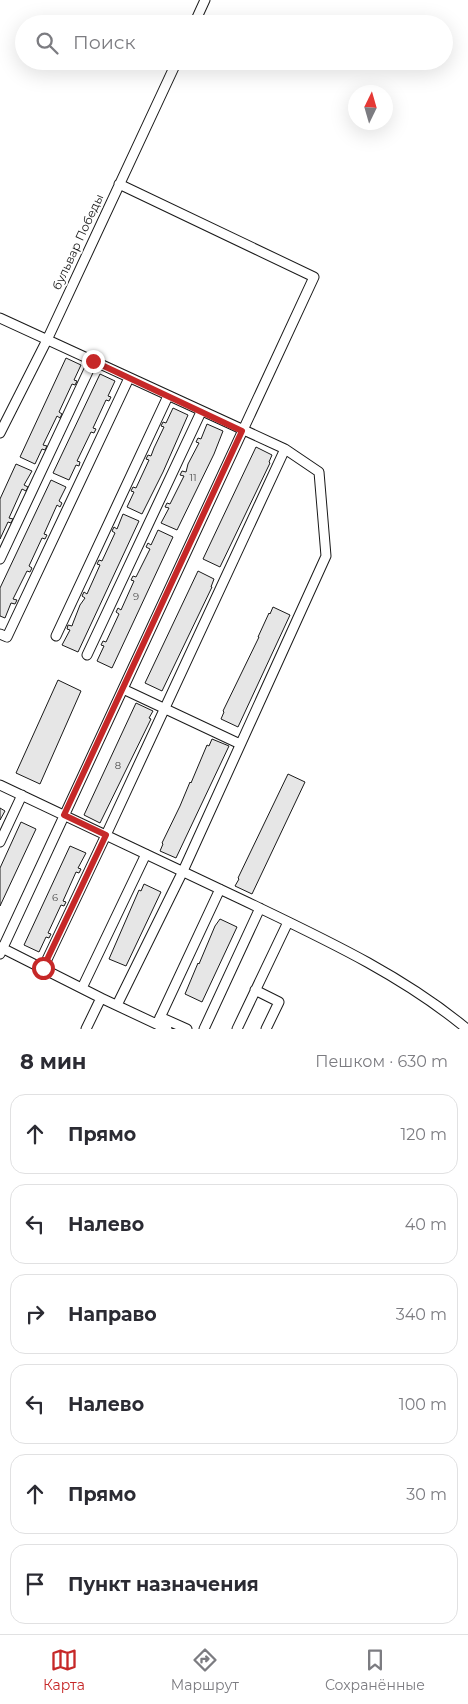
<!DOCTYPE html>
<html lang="ru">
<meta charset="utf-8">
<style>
body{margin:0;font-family:Montserrat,sans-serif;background:#f7f7f7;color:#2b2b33}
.compass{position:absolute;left:348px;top:85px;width:45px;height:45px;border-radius:50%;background:#fff;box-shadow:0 5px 20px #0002;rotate:5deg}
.stop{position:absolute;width:15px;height:15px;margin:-11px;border:4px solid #c62828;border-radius:50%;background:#fff}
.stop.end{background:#c62828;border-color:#fff;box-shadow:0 1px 5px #0008}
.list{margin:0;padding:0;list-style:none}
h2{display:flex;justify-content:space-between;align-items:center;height:65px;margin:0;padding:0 20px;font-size:21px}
h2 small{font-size:16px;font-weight:400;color:#7c7c81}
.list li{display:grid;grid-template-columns:32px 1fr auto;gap:15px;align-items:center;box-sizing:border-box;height:80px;margin:0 10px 10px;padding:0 10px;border:1px solid #e1e1e2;border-radius:15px}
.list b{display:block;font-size:19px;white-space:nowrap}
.list em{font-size:16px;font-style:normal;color:#7c7c81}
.icon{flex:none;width:28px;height:28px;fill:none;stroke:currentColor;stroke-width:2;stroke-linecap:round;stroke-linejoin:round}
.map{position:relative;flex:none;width:468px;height:1029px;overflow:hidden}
.search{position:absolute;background:#fff;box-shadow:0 5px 20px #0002;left:15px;right:15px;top:15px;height:55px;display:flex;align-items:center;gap:12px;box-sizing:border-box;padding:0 18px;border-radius:28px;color:#7c7c81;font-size:19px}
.sheet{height:605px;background:#fff}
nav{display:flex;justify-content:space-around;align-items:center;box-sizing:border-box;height:70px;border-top:1px solid #e1e1e2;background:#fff;font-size:14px;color:#7c7c81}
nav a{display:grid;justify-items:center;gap:2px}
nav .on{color:#c62828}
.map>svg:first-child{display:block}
.building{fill:#e6e6e6;stroke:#1a1a1a}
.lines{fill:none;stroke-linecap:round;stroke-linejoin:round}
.minor-casing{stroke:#1a1a1a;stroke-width:11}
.minor{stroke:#fff;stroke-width:9}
.route{stroke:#c62828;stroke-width:6}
.labels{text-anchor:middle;stroke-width:4;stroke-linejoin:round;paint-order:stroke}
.number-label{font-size:10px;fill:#4d4d4d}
.street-label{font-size:12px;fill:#1a1a1a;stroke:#fff}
</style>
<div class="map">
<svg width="468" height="1029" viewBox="0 0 468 1029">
<rect width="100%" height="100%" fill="#fff"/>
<path class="building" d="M66 358 81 365 74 380 77 381 75 385 72 384 59 412 62 414 60 418 57 416 43 445 47 446 45 450 42 449 35 464 20 457Z
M100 374 115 381 108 396 111 397 109 401 106 400 93 428 96 429 94 433 91 432 77 461 80 462 79 466 76 465 69 480 53 473Z
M173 408 188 415 163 472 142 514 127 507 134 492 131 491 133 487 136 488 149 460 146 459 148 455 151 456 154 448 164 427 161 426 163 422 166 423Z
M207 424 223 431 214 454 177 530 161 523 169 508 165 507 167 503 170 504 184 476 180 475 182 471 186 472 188 464 199 443 196 442 198 438 201 439Z
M256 447 272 455 269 462 270 463 220 567 203 559Z
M16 464 32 471 24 485 28 487 26 491 22 489 9 518 13 519 11 523 8 522 0 539V499Z
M51 480 66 487 59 501 62 503 60 507 57 505 44 534 47 535 45 539 42 538 29 566 32 568 30 572 27 571 13 599 17 600 15 604 11 603 5 618 0 616V588Z
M123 514 139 521 78 652 62 645 70 630 67 629 68 625 72 626 73 623 80 605 85 598 82 596 84 592 87 594 100 565 97 564 99 560 102 561 115 533 112 531 114 527 117 529Z
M158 530 173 537 112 668 97 661 104 646 101 645 103 641 106 642 119 614 116 612 118 608 121 610 134 581 131 580 133 576 136 577 150 549 146 547 148 543 151 545Z
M198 571 214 579 211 587H212L162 691 145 683Z
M273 607 290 615 238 727 221 719 224 712 223 711 259 637H258L269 613 270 614Z
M58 680 81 691 40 784 16 773Z
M136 703 153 711 149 718 151 719 100 823 84 815Z
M212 739 229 746 176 858 160 851 163 844 162 843 180 806 190 782 191 783 207 745 209 746Z
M288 774 305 782 252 894 235 886 239 879 238 878Z
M0 808 5 811 0 820Z
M21 822 36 829 0 906V868Z
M70 846 86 853 78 868 81 869 79 873 76 872 63 901 66 902 64 906 61 905 48 933 51 934 49 938 46 937 39 952 24 945Z
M144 884 161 892 126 966 109 959 139 890 141 891Z
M220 919 237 927 202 1002 185 994 198 963 199 964 215 926Z"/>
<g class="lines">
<defs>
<path id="minor" d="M194 24 205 0
M0 318 285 449 106 835 43 968
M0 433 47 340 177 61
M0 559 93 361
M0 634 7 637 129 378
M56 636 168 396
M87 655 201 412
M123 689 240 744
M0 785C83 824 165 863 247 902 324 939 402 975 467 1029
M0 842 22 795
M0 947 101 998 86 1029
M0 954 314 277 119 184
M82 988 146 854
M255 990 279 1002 266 1029
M101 998 167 1029
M117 1005 183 871 326 556 319 472 285 449
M160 1017 187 1029
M157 1024 220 889
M204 1029 260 908
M237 1029 288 922"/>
</defs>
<use href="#minor" class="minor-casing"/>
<use href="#minor" class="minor"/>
</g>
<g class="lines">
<path class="route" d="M43 968 106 835 64 815 242 431 93 361"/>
</g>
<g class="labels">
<g class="number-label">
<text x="193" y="481">11</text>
<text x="136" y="600">9</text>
<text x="118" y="769">8</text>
<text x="55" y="901">6</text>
</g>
<g class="street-label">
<text transform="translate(78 242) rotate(-65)" y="4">бульвар Победы</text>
</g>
</g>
</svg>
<svg class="compass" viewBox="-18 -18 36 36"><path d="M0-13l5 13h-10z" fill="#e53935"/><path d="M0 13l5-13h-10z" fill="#7c7c81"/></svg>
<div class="stop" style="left:43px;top:968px"></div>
<div class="stop end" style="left:93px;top:361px"></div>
<div class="search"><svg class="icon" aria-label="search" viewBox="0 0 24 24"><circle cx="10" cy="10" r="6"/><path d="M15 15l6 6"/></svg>Поиск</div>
</div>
<section class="sheet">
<h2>8 мин<small>Пешком · 630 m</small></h2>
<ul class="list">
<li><svg class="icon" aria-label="ahead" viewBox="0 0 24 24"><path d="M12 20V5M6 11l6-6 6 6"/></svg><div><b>Прямо</b></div><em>120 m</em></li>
<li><svg class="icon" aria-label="left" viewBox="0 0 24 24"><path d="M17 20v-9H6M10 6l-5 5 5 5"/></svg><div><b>Налево</b></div><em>40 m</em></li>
<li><svg class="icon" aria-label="right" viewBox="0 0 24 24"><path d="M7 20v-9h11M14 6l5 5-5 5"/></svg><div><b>Направо</b></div><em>340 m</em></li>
<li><svg class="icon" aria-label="left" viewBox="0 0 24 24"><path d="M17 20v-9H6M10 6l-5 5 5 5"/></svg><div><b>Налево</b></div><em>100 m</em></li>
<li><svg class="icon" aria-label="ahead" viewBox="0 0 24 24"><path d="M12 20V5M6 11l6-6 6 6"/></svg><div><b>Прямо</b></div><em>30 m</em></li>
<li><svg class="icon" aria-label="arrive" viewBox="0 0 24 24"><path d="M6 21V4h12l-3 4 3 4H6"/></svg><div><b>Пункт назначения</b></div></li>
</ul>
</section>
<nav>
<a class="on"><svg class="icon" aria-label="map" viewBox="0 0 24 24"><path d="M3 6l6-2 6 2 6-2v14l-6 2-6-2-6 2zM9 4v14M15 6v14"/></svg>Карта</a>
<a><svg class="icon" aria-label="directions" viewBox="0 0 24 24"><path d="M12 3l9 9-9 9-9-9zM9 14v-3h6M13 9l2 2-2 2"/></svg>Маршрут</a>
<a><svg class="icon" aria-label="saved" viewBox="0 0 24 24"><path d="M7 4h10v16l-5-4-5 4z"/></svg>Сохранённые</a>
</nav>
